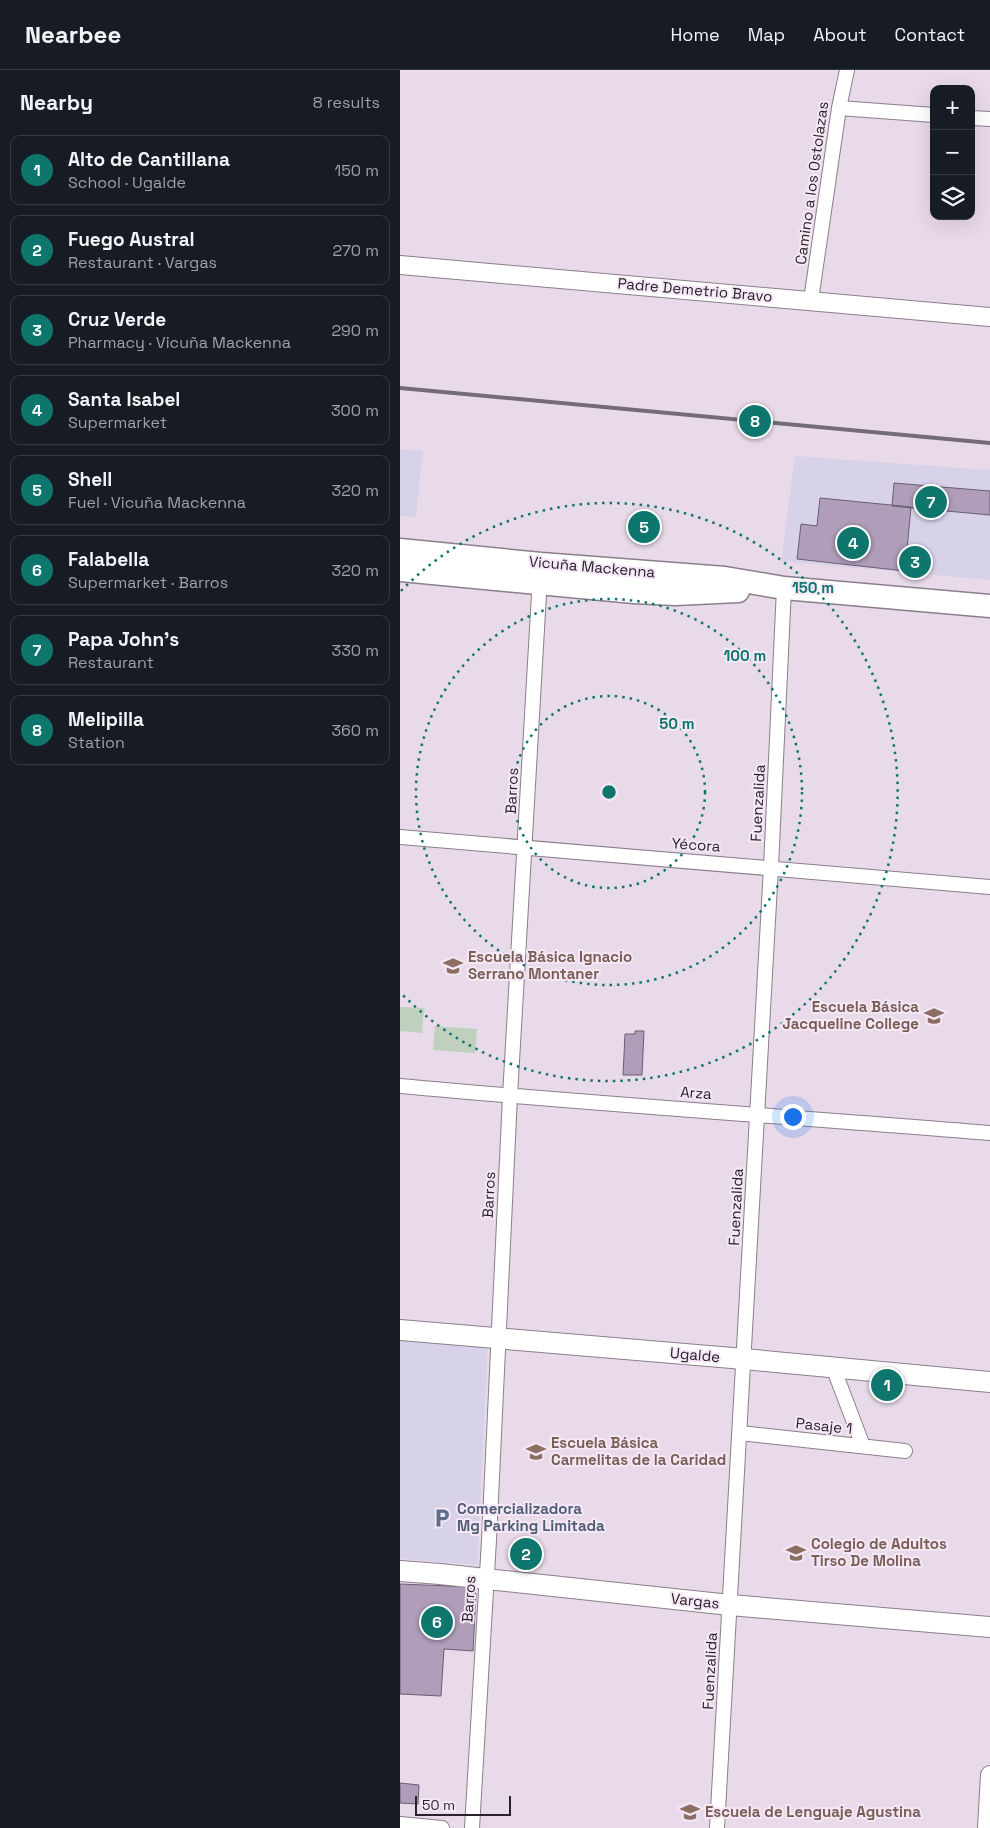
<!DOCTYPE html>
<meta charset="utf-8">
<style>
body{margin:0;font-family:"Space Grotesk",sans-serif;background:#20242c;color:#f1f3f6}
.controls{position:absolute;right:15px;top:15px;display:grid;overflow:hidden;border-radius:10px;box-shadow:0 5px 20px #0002}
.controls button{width:45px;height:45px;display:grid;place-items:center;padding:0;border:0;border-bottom:1px solid #363941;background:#171b24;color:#f1f3f6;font:25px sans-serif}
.scale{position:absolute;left:15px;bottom:12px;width:96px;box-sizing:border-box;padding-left:5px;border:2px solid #282328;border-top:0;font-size:14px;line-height:18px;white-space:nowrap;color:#282328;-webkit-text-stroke:4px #f6e7f6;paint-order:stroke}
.you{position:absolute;left:392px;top:1046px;width:18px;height:18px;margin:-12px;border:4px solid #fff;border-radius:50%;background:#1a73e8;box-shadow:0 0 0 8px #1a73e833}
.badge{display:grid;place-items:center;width:32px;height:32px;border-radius:50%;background:#0f766e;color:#fff;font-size:16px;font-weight:700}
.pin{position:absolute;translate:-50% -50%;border:2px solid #fff;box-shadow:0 1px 5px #0006}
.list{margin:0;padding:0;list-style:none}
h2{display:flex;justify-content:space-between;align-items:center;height:65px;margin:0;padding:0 20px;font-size:21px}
h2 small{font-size:16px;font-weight:400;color:#9ea1a6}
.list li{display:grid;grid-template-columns:32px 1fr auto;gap:15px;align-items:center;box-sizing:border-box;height:70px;margin:0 10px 10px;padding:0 10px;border:1px solid #363941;border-radius:10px}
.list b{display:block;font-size:19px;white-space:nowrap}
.list p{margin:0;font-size:16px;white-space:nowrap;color:#9ea1a6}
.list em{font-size:16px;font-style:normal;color:#9ea1a6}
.icon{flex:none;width:28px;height:28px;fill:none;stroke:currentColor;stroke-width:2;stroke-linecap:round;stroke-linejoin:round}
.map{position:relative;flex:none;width:590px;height:1758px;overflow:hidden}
header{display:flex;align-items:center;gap:30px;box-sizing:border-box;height:70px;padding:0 25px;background:#171b24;border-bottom:1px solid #363941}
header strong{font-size:24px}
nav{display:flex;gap:28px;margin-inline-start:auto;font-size:18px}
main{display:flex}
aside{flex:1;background:#171b24}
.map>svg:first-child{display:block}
.commercial{fill:#d8d2e8}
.green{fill:#bfd1be}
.building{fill:#af9dba;stroke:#685f6e}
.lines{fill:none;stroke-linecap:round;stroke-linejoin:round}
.minor-casing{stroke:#8b7e8b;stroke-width:16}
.tertiary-casing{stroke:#8b7e8b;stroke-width:20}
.secondary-casing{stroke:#8b7e8b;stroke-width:22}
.primary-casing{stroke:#8b7e8b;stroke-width:25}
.minor{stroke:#fff;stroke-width:14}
.tertiary{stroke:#fff;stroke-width:18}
.secondary{stroke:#fff;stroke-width:20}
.primary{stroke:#fff;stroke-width:22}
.rail{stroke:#746c74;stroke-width:4}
.ring{fill:none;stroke:#0f766e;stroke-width:2.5;stroke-dasharray:2.5 5}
.labels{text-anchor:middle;stroke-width:4;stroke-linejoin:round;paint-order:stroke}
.street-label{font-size:15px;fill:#282328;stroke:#f6e7f6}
.education-label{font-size:15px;font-weight:bold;fill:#785e54;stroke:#f6e7f6;text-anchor:start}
.service-label{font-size:15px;font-weight:bold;fill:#4e5e75;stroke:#f6e7f6;text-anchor:start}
.centre{fill:#0f766e;stroke:#f6e7f6;stroke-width:2.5}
.ring-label{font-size:15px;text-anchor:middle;font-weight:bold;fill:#0f766e;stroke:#f6e7f6;stroke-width:4;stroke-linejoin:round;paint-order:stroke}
</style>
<header>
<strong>Nearbee</strong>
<nav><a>Home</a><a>Map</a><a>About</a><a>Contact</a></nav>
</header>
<main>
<aside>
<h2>Nearby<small>8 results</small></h2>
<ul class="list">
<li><span class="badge">1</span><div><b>Alto de Cantillana</b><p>School · Ugalde</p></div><em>150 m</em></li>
<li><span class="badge">2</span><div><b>Fuego Austral</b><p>Restaurant · Vargas</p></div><em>270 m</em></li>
<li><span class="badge">3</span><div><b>Cruz Verde</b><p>Pharmacy · Vicuña Mackenna</p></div><em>290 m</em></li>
<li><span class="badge">4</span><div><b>Santa Isabel</b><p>Supermarket</p></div><em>300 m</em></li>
<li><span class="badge">5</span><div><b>Shell</b><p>Fuel · Vicuña Mackenna</p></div><em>320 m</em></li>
<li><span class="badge">6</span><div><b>Falabella</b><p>Supermarket · Barros</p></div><em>320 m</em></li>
<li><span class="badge">7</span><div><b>Papa John's</b><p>Restaurant</p></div><em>330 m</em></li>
<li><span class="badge">8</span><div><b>Melipilla</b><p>Station</p></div><em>360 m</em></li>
</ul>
</aside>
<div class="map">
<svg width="590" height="1758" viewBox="0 0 590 1758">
<rect width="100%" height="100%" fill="#e9dae9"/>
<path class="commercial" d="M0 379 23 381 16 447 0 446Z
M395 386 590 400V510L381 491Z
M0 1268 88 1275 77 1495 0 1489Z"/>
<path class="green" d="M0 937 24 938 22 963 0 961Z
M35 956 77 959 75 983 33 980Z"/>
<path class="building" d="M494 413 590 421V445L492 436Z
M420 428 511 437 505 501 397 489 401 454 417 456Z
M235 961H244L242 1005H223L225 964H235Z
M0 1514 73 1517 76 1524 73 1581 44 1579 41 1626 0 1624Z
M0 1713 19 1715 18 1734 0 1733Z"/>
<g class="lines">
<defs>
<path id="minor" d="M439 38 534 45
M571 48 590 49
M411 230 439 38 447 0
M0 767 590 817
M0 1016C196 1034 393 1047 590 1063
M433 1297 463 1376
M340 1363 505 1381
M0 1754 42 1758
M72 1758 89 1470 110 1026 140 507
M317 1758 371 797 384 518"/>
<path id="tertiary" d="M0 195 590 247
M587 1758 590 1705"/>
<path id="secondary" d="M0 1260 344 1289 590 1312
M0 1501 40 1504 330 1535 590 1557"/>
<path id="primary" d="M0 480 141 494 325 508 384 518 590 536
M0 500 234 522 275 524 338 521"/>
</defs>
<use href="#minor" class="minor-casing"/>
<use href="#tertiary" class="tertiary-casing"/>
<use href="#secondary" class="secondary-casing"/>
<use href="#primary" class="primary-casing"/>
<use href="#minor" class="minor"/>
<use href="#tertiary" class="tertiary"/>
<use href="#secondary" class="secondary"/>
<use href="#primary" class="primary"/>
<path class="rail" d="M0 318 590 373"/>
</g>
<g class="ring">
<circle cx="209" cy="722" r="96"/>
<circle cx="209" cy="722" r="193"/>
<path d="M1 521A289 289 0 1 1 1 923"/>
</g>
<defs>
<symbol id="school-bare" viewBox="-9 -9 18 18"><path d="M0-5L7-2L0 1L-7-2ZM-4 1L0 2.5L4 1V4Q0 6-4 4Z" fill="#8d6e63" stroke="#f6e7f6" stroke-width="2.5" paint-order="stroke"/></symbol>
<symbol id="parking-bare" viewBox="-9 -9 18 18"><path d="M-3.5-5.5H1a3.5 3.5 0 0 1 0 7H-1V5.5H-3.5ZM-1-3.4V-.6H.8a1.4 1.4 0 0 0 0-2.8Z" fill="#5c6f8a" stroke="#f6e7f6" stroke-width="2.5" paint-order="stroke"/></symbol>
</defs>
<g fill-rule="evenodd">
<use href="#school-bare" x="39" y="882" width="28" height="28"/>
<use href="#school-bare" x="520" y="932" width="28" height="28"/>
<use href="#school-bare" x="122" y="1368" width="28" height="28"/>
<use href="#parking-bare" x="28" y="1434" width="28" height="28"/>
<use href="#school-bare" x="382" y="1469" width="28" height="28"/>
<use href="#school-bare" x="276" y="1728" width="28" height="28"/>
</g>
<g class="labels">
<g class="street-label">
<text transform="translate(412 113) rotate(-82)" y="5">Camino a los Ostolazas</text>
<text transform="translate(295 220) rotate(5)" y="5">Padre Demetrio Bravo</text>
<text transform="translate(192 497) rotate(5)" y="5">Vicuña Mackenna</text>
<text transform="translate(112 721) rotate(-87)" y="5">Barros</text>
<text transform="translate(358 733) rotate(-87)" y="5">Fuenzalida</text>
<text transform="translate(296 775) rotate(4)" y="5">Yécora</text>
<text transform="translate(296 1023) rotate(4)" y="5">Arza</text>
<text transform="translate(89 1125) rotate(-87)" y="5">Barros</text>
<text transform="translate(336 1137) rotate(-87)" y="5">Fuenzalida</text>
<text transform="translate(295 1285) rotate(5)" y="5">Ugalde</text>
<text transform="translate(424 1356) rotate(6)" y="5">Pasaje 1</text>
<text transform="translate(69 1529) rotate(-86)" y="5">Barros</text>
<text transform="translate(295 1531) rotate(6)" y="5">Vargas</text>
<text transform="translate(310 1601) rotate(-87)" y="5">Fuenzalida</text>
</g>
<g class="education-label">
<text x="68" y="892">Escuela Básica Ignacio<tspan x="68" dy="17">Serrano Montaner</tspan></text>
<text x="519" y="942" text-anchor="end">Escuela Básica<tspan x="519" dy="17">Jacqueline College</tspan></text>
<text x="151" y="1378">Escuela Básica<tspan x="151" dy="17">Carmelitas de la Caridad</tspan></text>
<text x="411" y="1479">Colegio de Adultos<tspan x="411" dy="17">Tirso De Molina</tspan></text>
<text x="305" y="1747">Escuela de Lenguaje Agustina</text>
</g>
<g class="service-label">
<text x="57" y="1444">Comercializadora<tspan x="57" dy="17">Mg Parking Limitada</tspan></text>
</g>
</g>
<circle cx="209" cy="722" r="8" class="centre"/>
<g class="ring-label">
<text x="413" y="523">150 m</text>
<text x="345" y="591">100 m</text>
<text x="277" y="659">50 m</text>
</g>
</svg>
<div class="controls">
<button>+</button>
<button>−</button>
<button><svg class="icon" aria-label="layers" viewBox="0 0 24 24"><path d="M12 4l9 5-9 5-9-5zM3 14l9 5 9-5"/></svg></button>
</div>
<div class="scale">50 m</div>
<div class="you"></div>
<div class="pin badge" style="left:487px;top:1315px">1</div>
<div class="pin badge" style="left:126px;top:1484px">2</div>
<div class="pin badge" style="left:515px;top:492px">3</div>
<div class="pin badge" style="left:453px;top:473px">4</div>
<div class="pin badge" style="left:244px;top:457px">5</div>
<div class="pin badge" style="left:37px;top:1552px">6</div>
<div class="pin badge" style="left:531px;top:432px">7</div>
<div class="pin badge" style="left:355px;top:351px">8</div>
</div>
</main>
